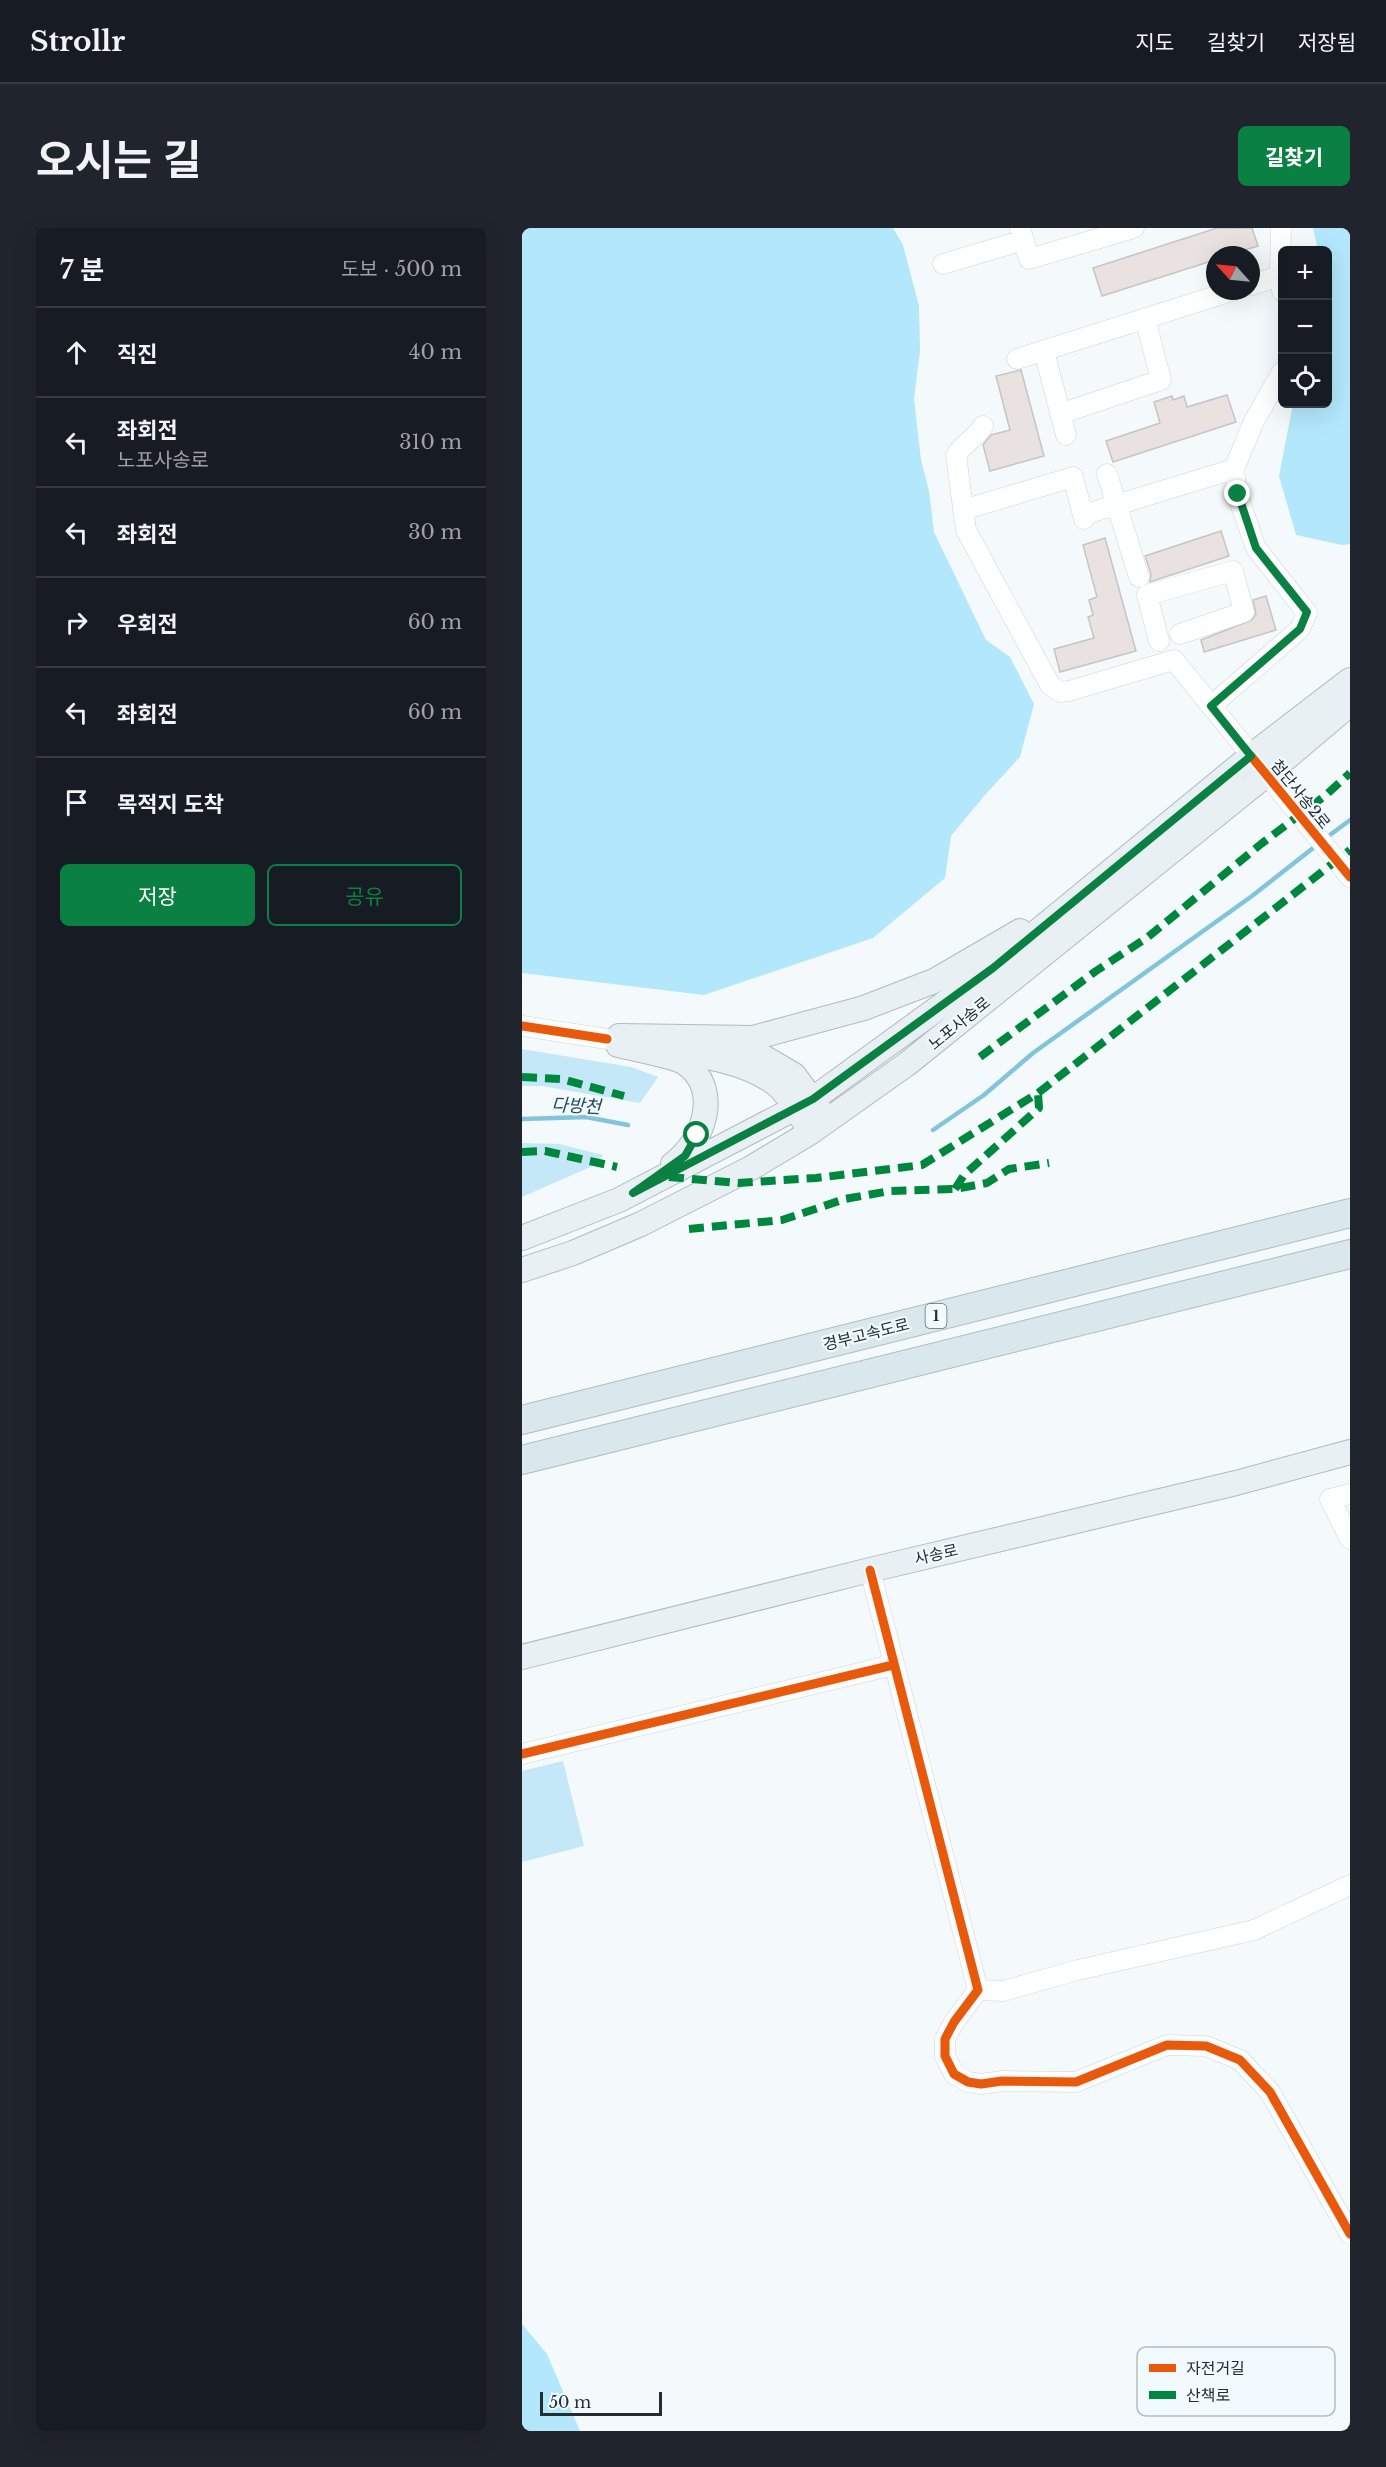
<!DOCTYPE html>
<html lang="ko">
<meta charset="utf-8">
<style>
body{margin:0;font-family:"Libre Baskerville","Noto Sans KR",serif;background:#20242c;color:#f1f3f6}
.controls{position:absolute;right:18px;top:18px;display:grid;overflow:hidden;border-radius:9px;box-shadow:0 6px 24px #0002}
.controls button{width:54px;height:54px;display:grid;place-items:center;padding:0;border:0;border-bottom:2px solid #363941;background:#171b24;color:#f1f3f6;font:30px sans-serif}
.compass{position:absolute;left:684px;top:18px;width:54px;height:54px;border-radius:50%;background:#171b24;box-shadow:0 6px 24px #0002;rotate:297deg}
.scale{position:absolute;left:18px;bottom:15px;width:122px;box-sizing:border-box;padding-left:6px;border:3px solid #242d31;border-top:0;font-size:16px;line-height:21px;white-space:nowrap;color:#242d31;-webkit-text-stroke:4px #f1fafe;paint-order:stroke}
.stop{position:absolute;width:18px;height:18px;margin:-14px;border:4px solid #0b8043;border-radius:50%;background:#fff}
.stop.end{background:#0b8043;border-color:#fff;box-shadow:0 2px 6px #0008}
.list{margin:0;padding:0;list-style:none}
h2{display:flex;justify-content:space-between;align-items:center;height:78px;margin:0;padding:0 24px;font-size:26px}
h2 small{font-size:20px;font-weight:400;color:#9ea1a6}
.list li{display:grid;grid-template-columns:39px 1fr auto;gap:18px;align-items:center;box-sizing:border-box;height:90px;padding:0 24px;border-top:2px solid #363941}
.list b{display:block;font-size:22px;white-space:nowrap}
.list p{margin:0;font-size:20px;white-space:nowrap;color:#9ea1a6}
.list em{font-size:20px;font-style:normal;color:#9ea1a6}
.actions{display:flex;gap:12px;padding:18px 24px}
.actions a{flex:1;padding:14px 0;border:2px solid #0b8043;border-radius:9px;text-align:center;font-size:21px;color:#0b8043}
.actions .main{background:#0b8043;color:#fff}
.icon{flex:none;width:33px;height:33px;fill:none;stroke:currentColor;stroke-width:2;stroke-linecap:round;stroke-linejoin:round}
.map{position:relative;flex:none;width:828px;height:2203px;overflow:hidden;border-radius:9px}
header{display:flex;align-items:center;gap:36px;box-sizing:border-box;height:84px;padding:0 30px;background:#171b24;border-bottom:2px solid #363941}
header strong{font-size:28px}
nav{display:flex;gap:33px;margin-inline-start:auto;font-size:21px}
.intro{display:flex;align-items:center;justify-content:space-between;box-sizing:border-box;height:144px;padding:0 36px}
h1{margin:0;font-size:42px}
.button{padding:15px 27px;border-radius:9px;background:#0b8043;color:#fff;font-size:21px;font-weight:700}
main{display:flex;gap:36px;padding:0 36px}
aside{flex:1;background:#171b24;border-radius:9px;box-shadow:0 6px 24px #0002}
.map>svg:first-child{display:block}
.green{fill:#c4e8f7}
.forest{fill:#b3e7fb}
.lines{fill:none;stroke-linecap:round;stroke-linejoin:round}
.stream{stroke:#83c4dd;stroke-width:4.5}
.building{fill:#e9e2e1;stroke:#c6c4c4;stroke-width:1.5}
.minor-casing{stroke:#ced5d8;stroke-width:21}
.major-casing{stroke:#acbcc2;stroke-width:26}
.highway-casing{stroke:#acbcc2;stroke-width:30}
.minor{stroke:#fdfefe;stroke-width:20}
.major{stroke:#e8f0f4;stroke-width:24}
.highway{stroke:#dae8ed;stroke-width:28}
.quiet{stroke:#00873e;stroke-width:8;stroke-dasharray:15 8;stroke-linecap:butt}
.cycleway-casing{stroke:#f1fafe;stroke-width:13}
.cycleway{stroke:#e8590c;stroke-width:9}
.route{stroke:#0b8043;stroke-width:8}
.labels{text-anchor:middle;stroke-width:4.5;stroke-linejoin:round;paint-order:stroke}
.shield{fill:#f1fafe;stroke:#626a6e;stroke-width:1.5}
.shield-label{font-size:15px;font-weight:bold;fill:#242d31}
.street-label{font-size:16px;fill:#242d31;stroke:#f1fafe}
.water-label{font-size:18px;font-style:italic;fill:#214958;stroke:#f1fafe}
.key{fill:#f1fafe;stroke:#b4bcc0;stroke-width:1.5}
.key-label{font-size:16px;fill:#242d31}
</style>
<header>
<strong>Strollr</strong>
<nav><a>지도</a><a>길찾기</a><a>저장됨</a></nav>
</header>
<div class="intro"><h1>오시는 길</h1><a class="button">길찾기</a></div>
<main>
<aside>
<h2>7 분<small>도보 · 500 m</small></h2>
<ul class="list">
<li><svg class="icon" aria-label="ahead" viewBox="0 0 24 24"><path d="M12 20V5M6 11l6-6 6 6"/></svg><div><b>직진</b></div><em>40 m</em></li>
<li><svg class="icon" aria-label="left" viewBox="0 0 24 24"><path d="M17 20v-9H6M10 6l-5 5 5 5"/></svg><div><b>좌회전</b><p>노포사송로</p></div><em>310 m</em></li>
<li><svg class="icon" aria-label="left" viewBox="0 0 24 24"><path d="M17 20v-9H6M10 6l-5 5 5 5"/></svg><div><b>좌회전</b></div><em>30 m</em></li>
<li><svg class="icon" aria-label="right" viewBox="0 0 24 24"><path d="M7 20v-9h11M14 6l5 5-5 5"/></svg><div><b>우회전</b></div><em>60 m</em></li>
<li><svg class="icon" aria-label="left" viewBox="0 0 24 24"><path d="M17 20v-9H6M10 6l-5 5 5 5"/></svg><div><b>좌회전</b></div><em>60 m</em></li>
<li><svg class="icon" aria-label="arrive" viewBox="0 0 24 24"><path d="M6 21V4h12l-3 4 3 4H6"/></svg><div><b>목적지 도착</b></div></li>
</ul>
<div class="actions"><a class="main">저장</a><a>공유</a></div>
</aside>
<div class="map">
<svg width="828" height="2203" viewBox="0 0 828 2203">
<rect width="100%" height="100%" fill="#f4f9fb"/>
<path class="green" d="M0 821 109 839 136 849 118 875 20 858H0Z
M0 915 37 916 81 927 73 937 0 969Z
M41 1533 62 1618 0 1634V1543Z"/>
<path class="forest" d="M0 0H371L381 17 397 78 398 123 392 171 399 232 407 263 412 304 464 412 488 429 512 476 498 529 462 568 429 608 423 650 351 710 182 767 0 745Z
M791 0H828V316L820 317 774 307 757 248 771 176H806V22H796Z
M0 2096 25 2126 58 2203H0Z"/>
<g class="lines">
<path class="stream" d="M804 610 828 592
M0 891 64 889 106 897
M411 902 462 867 511 825 730 668 795 617"/>
</g>
<path class="building" d="M695 0H730L736 18 707 27H693V32L580 68 571 40Z
M499 142 522 228 468 243 461 217 469 207 488 202 474 148Z
M705 167 714 194 591 234 584 213 638 195 632 174 650 168 651 172 662 168 665 179Z
M699 303 707 328 628 354 629 346 623 328Z
M583 310 614 423 538 444 532 421 572 410 566 389 571 387 567 372 575 369 561 317Z
M744 368 754 402 682 424 679 412 730 392 734 386 731 372Z"/>
<g class="lines">
<defs>
<path id="minor" d="M498 0 507 31 612 0
M759 0 758 43 760 63
M421 36 502 12
M729 57 758 48
M522 123 544 207
M495 131 710 63
M538 186 639 152 623 90
M461 198C454 210 442 215 434 227L444 302 528 457 538 464 547 463 652 432 828 649
M585 246 617 349
M441 282 551 249 562 291
M561 287 712 241
M637 413 625 367 711 343 722 384 658 406
M689 478 778 401 785 385 734 320 715 266 712 241 732 193 760 144
M0 798 85 811
M828 1266 808 1271 828 1311
M348 1342 456 1762 432 1794 423 1811V1828L432 1846 446 1854 459 1856 480 1853 554 1854 645 1817 684 1818 718 1832 748 1864 828 2006
M0 1526 371 1437
M456 1762 481 1763 556 1742 732 1702 828 1657"/>
<path id="major" d="M97 808 231 810 342 780 412 753 498 703
M96 817C111 821 152 828 163 835 200 861 182 914 151 936
M203 817 243 830 272 847 299 884
M148 823C183 828 226 834 255 857 266 866 275 882 283 895
M0 1010 97 972 291 871 471 740 729 528 828 452
M0 1042 51 1025 119 996 229 940 289 904 385 836 744 547 828 476
M0 1429 348 1342 714 1255 828 1224"/>
<path id="highway" d="M0 1192 828 985
M0 1232 828 1026"/>
</defs>
<use href="#minor" class="minor-casing"/>
<use href="#major" class="major-casing"/>
<use href="#highway" class="highway-casing"/>
<use href="#minor" class="minor"/>
<use href="#major" class="major"/>
<use href="#highway" class="highway"/>
<path class="quiet" d="M458 829 574 743 626 709 739 616 804 567 828 545
M0 849 40 851 102 868
M0 924 23 923 95 939
M147 949 216 955 294 950 400 937 516 865 828 622
M433 961 442 947 517 880 516 865
M167 1001 260 992 323 971 368 963 433 961 465 955 487 941 527 935"/>
<defs>
<path id="cycleway" d="M729 528 828 649
M0 798 85 811
M348 1342 456 1762 432 1794 423 1811V1828L432 1846 446 1854 459 1856 480 1853 554 1854 645 1817 684 1818 718 1832 748 1864 828 2006
M0 1526 371 1437"/>
</defs>
<use href="#cycleway" class="cycleway-casing"/>
<use href="#cycleway" class="cycleway"/>
</g>
<g class="lines">
<path class="route" d="M175 907 163 928 111 965 291 871 471 740 729 528 689 478 778 401 785 384 734 320 716 266"/>
</g>
<g class="labels">
<rect class="shield" x="403.5" y="1076" width="21" height="24" rx="4.5"/>
<g class="shield-label">
<text x="414" y="1093">1</text>
</g>
<g class="street-label">
<text transform="translate(779 566) rotate(51)" y="6">첨단사송2로</text>
<text transform="translate(437 795) rotate(-39)" y="6">노포사송로</text>
<text transform="translate(344 1106) rotate(-14)" y="6">경부고속도로</text>
<text transform="translate(414 1326) rotate(-13)" y="6">사송로</text>
</g>
<g class="water-label">
<text transform="translate(54 878) rotate(3)" y="6">다방천</text>
</g>
</g>
<rect x="615" y="2119" width="198" height="69" rx="9" class="key"/>
<rect x="627" y="2136" width="27" height="8" fill="#e8590c"/>
<rect x="627" y="2163" width="27" height="8" fill="#00873e"/>
<g class="key-label">
<text x="664" y="2146">자전거길</text>
<text x="664" y="2173">산책로</text>
</g>
</svg>
<div class="controls">
<button>+</button>
<button>−</button>
<button><svg class="icon" aria-label="locate" viewBox="0 0 24 24"><circle cx="12" cy="12" r="6"/><path d="M12 2v4M12 18v4M2 12h4M18 12h4"/></svg></button>
</div>
<svg class="compass" viewBox="-18 -18 36 36"><path d="M0-13l5 13h-10z" fill="#e53935"/><path d="M0 13l5-13h-10z" fill="#9ea1a6"/></svg>
<div class="scale">50 m</div>
<div class="stop" style="left:175px;top:907px"></div>
<div class="stop end" style="left:716px;top:266px"></div>
</div>
</main>
